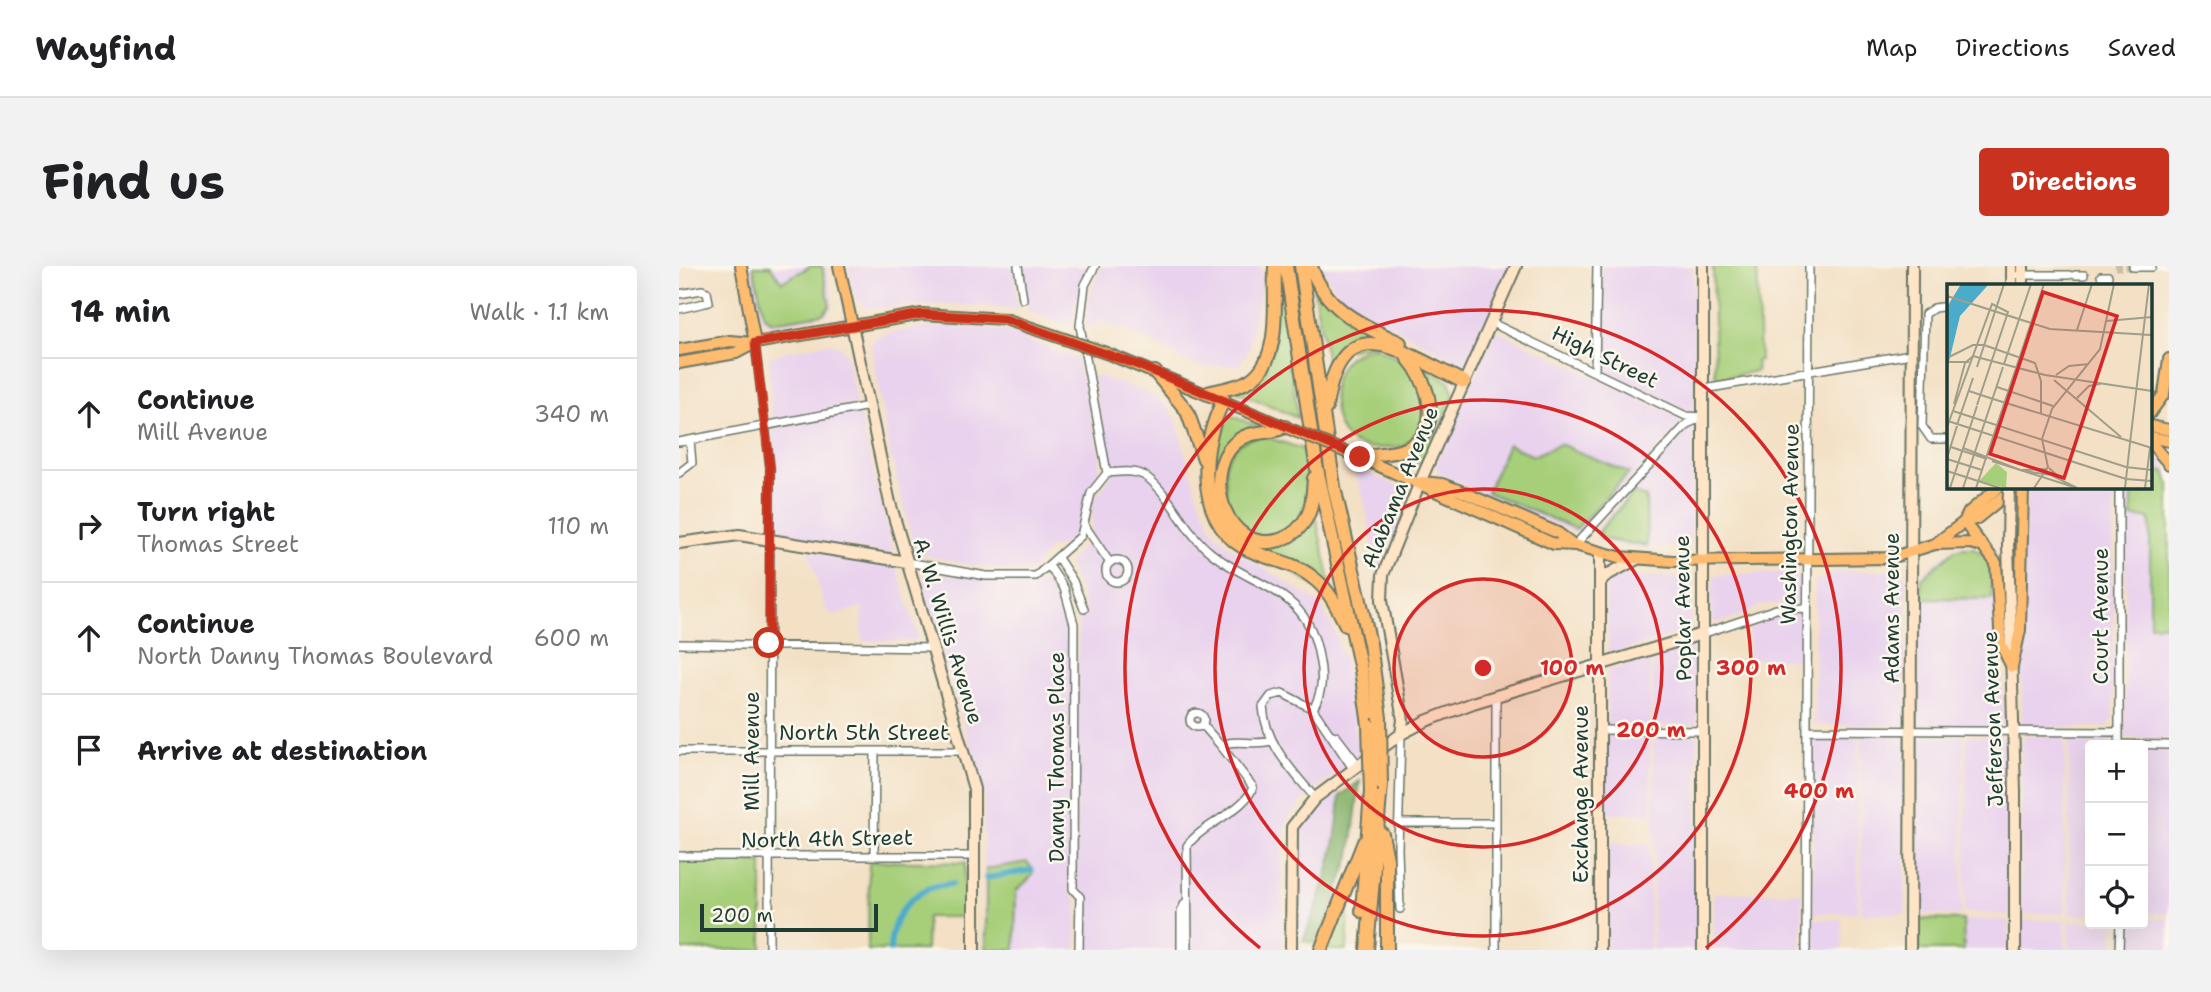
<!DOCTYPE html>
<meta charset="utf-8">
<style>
body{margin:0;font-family:"Shantell Sans",sans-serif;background:#f2f2f2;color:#202124}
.controls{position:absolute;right:21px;bottom:21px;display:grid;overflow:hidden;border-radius:7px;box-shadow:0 7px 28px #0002}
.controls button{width:63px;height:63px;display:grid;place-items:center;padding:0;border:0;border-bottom:2px solid #e0e0e0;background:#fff;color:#202124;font:35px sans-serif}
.scale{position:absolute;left:21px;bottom:18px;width:178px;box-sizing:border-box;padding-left:7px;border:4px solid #1f3d34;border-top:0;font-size:19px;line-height:24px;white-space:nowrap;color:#1f3d34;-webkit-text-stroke:5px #fbf7ec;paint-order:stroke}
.stop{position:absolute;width:21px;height:21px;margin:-16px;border:5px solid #c8321e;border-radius:50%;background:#fff}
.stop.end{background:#c8321e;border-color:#fff;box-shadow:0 2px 7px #0008}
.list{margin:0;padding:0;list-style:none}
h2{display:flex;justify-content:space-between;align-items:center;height:91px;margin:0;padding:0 28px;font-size:30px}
h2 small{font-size:23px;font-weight:400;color:#757577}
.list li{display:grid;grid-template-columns:46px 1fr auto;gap:21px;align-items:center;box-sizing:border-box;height:112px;padding:0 28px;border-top:2px solid #e0e0e0}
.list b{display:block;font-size:26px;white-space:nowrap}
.list p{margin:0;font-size:23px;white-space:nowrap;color:#757577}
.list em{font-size:23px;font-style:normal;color:#757577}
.icon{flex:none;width:38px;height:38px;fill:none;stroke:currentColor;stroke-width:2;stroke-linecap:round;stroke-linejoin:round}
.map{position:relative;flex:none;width:1490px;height:684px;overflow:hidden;border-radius:7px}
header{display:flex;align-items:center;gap:42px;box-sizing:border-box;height:98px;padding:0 35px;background:#fff;border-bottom:2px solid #e0e0e0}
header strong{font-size:33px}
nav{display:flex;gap:38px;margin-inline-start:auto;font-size:24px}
.intro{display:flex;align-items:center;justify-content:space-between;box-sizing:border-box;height:168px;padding:0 42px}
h1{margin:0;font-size:49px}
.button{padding:18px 32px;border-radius:7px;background:#c8321e;color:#fff;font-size:24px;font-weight:700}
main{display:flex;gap:42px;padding:0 42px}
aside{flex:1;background:#fff;border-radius:7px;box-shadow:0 7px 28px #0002}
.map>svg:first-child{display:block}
.built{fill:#e9d2ed}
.green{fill:#a7cf7a;stroke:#638657;stroke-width:2}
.forest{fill:#85b26a;stroke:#52784f;stroke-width:2}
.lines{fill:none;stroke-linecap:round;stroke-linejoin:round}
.canal{stroke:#4babca;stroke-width:6}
.street-tunnel{stroke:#c9bfa8;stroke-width:7;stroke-dasharray:7 3.5;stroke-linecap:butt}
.street-casing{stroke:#697667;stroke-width:10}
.secondary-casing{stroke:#697667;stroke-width:14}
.primary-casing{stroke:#697667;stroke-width:14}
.highway-casing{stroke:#697667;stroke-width:16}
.street{stroke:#fff;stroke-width:7}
.secondary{stroke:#ffe4c6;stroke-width:10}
.primary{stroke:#febc70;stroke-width:10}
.highway{stroke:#febc70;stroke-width:12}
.secondary-bridge-casing{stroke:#697667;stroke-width:14;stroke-linecap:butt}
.primary-bridge-casing{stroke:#697667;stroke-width:14;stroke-linecap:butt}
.highway-bridge-casing{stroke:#697667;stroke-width:16;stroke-linecap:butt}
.secondary-bridge{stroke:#ffe4c6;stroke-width:10}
.primary-bridge{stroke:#febc70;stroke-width:10}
.highway-bridge{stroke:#febc70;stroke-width:12}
.route{stroke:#c8321e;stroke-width:9}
.ring{fill:none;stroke:#d62828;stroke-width:3.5}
.labels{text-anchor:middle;stroke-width:5;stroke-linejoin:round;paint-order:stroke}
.street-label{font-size:21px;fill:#1f3d34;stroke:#fbf7ec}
.inset-road{fill:none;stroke:#9e9f8b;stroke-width:2}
.view{fill:#d62828;fill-opacity:0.15;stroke:#d62828;stroke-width:3.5}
.inset-edge{fill:none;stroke:#1f3d34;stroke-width:3.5}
.centre{fill:#d62828;stroke:#fbf7ec;stroke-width:3.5}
.ring-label{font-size:21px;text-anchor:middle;font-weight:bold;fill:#d62828;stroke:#fbf7ec;stroke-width:5;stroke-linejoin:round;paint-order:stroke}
</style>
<header>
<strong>Wayfind</strong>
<nav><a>Map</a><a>Directions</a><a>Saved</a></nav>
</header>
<div class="intro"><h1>Find us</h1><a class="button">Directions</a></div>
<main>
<aside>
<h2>14 min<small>Walk · 1.1 km</small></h2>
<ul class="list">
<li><svg class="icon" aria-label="ahead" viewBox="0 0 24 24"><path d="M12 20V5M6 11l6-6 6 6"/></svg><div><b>Continue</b><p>Mill Avenue</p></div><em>340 m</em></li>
<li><svg class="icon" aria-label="right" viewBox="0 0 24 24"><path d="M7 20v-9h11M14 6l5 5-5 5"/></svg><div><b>Turn right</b><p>Thomas Street</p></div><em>110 m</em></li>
<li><svg class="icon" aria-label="ahead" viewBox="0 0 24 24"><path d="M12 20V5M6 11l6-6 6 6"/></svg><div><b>Continue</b><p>North Danny Thomas Boulevard</p></div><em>600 m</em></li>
<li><svg class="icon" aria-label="arrive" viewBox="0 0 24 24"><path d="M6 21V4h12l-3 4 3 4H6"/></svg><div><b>Arrive at destination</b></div></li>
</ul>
</aside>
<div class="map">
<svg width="1490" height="684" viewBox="0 0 1490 684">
<rect width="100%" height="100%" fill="#fbf7ec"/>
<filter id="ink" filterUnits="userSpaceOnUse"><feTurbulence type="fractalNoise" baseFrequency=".0143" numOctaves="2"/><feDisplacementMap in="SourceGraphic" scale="14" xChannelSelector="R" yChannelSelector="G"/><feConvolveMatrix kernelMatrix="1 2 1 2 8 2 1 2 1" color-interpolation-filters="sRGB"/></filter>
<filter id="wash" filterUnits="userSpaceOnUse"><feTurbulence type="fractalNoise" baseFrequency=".00686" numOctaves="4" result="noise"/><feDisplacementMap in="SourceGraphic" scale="28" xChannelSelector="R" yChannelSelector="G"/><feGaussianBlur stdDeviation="1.57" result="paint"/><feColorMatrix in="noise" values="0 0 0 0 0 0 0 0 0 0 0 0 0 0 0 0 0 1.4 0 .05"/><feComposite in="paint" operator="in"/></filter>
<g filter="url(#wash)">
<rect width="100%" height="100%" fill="#f3e0c5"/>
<path class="built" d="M71 0H147L154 33 152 42 147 49 92 60 88 58 82 52Z
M170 0H335L338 43 273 38 187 42 175 28Z
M344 0H409L395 42 394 60 349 46Z
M423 0H582L584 14 569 84 561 99 519 101 452 66 422 55 406 64 409 35Z
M642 0H833L788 98 779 102 775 93 663 33Z
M922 0H1014L1016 137 1012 146 923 105Z
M268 58 323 64 398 93 421 186V209L410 225 401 263 383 280 372 281 351 306 294 300 241 288 235 281 210 182 192 77 204 68Z
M817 64 1005 154 900 269 760 208 757 197Z
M150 77 161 80 168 90 177 138 93 155 90 92 107 85Z
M414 109 465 125 487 139 497 154 518 229 534 265 551 281 640 337 655 364 666 397 680 492 629 528 609 552 603 577V684H403V635L398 619 397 602 399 381V353L407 347 401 324 389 297 408 275 413 264V236L431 212Z
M177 145 181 151 214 285 208 288 98 270 97 208 93 164Z
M1012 162 1015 167 1011 281 957 282 920 275 917 264 1007 164Z
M1471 181 1486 198 1490 211V473L1446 471 1447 221 1471 220Z
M674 200 721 221 727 228V239L699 307 685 234Z
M1349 221H1435L1434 452 1428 461H1343V287Z
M1284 279 1315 297 1326 457 1320 461 1242 460 1239 456V312L1272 284Z
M129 284 217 301 240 372 234 375H183V341L154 349 147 344Z
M1222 304 1227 313 1226 459H1135L1136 316 1156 306Z
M1117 306 1123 317V334L1120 338H1085L1059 351 1038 357 1034 355 1032 331 1036 309Z
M252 307 354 319 375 316 386 335 393 364 391 627 398 635 397 684H305V527L242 317V313Z
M935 308 1010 313 1013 318 1012 364 930 388 927 319Z
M1118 345 1123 352V393H1070V362L1102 346Z
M1006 382H1012L1017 392 1018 458 974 460V392Z
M971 393 972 460 928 459 929 405Z
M931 468H971L972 548H927V472Z
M975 468 1018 469V684H974Z
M1138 469 1179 470V647H1134V472Z
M1182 469H1223L1227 474 1226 648H1182Z
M1242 470H1284L1283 649 1238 648 1239 473Z
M1287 470H1321L1327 475 1330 649 1286 646Z
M1346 470H1386V648H1342V472Z
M1431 470 1435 479H1411V649H1390V471Z
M1464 483 1490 484V648L1464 647Z
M661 527 659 571 653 601 623 677H620L621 569 629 552Z
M927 578H971V684H927Z
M1035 627H1123L1122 684H1035Z
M1490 652V684H1445V658H1464V653Z
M1134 653H1162L1163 684H1134Z
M1238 653 1330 654V684H1238Z
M1342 654H1386V684H1342Z
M1390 654 1435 658V684H1390Z"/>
<path class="green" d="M74 0H91L103 16 132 0H143L151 40 144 48 93 56 85 50Z
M1034 0H1078L1081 94 1077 95 1078 105 1041 112 1036 109Z
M633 14 710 76 665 84 650 107Z
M600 23 603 31 619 152 555 124 585 108Z
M696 81 728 97 745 129 746 155 739 167 724 180C708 182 684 185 670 174 653 159 649 119 663 99 670 87 684 84 696 81Z
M745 102 770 115 775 129 744 197 733 198 707 189 721 187 753 158Z
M543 146 588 164 546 185 548 255 589 279 635 244 655 332 580 284 544 256 531 209V186Z
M587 171 624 183C630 214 636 260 596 270 587 272 574 271 566 265 542 246 534 190 566 175 572 172 581 172 587 171Z
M829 178 854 190 881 178 950 207 897 263 808 226Z
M1486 205 1490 218V358L1471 359V252L1453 251V221L1471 220V206Z
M954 227 967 231 968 280 922 273 920 265Z
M1284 282H1295L1311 294 1313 333 1243 332V312L1276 284Z
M190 595 286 597 285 651H248L247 684H189Z
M0 596H83V684H0Z
M348 596 353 602V610L337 625 336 684H307V603Z
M671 621 668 684H649Z
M1240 653 1284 654 1285 684H1240Z"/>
<path class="forest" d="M681 515 671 590 640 678 624 675C645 624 658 586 661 530Z"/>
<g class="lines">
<path class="canal" d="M307 612 353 604
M211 684C212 648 235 619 273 618"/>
</g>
</g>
<g filter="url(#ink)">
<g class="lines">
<path class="street-tunnel" d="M1436 1H1454"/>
<defs>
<path id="street" d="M339 0 344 33
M1454 1H1473
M1341 9H1390
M1396 9H1405
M1422 10H1429
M0 28 23 24 28 26 30 36 0 43
M1269 40 1255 42 1246 48 1243 160 1252 173H1269
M813 57 1007 150 1024 151
M76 77 91 201 90 684
M916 106 918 0
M1025 123 1232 88
M0 176 190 140
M0 207 13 197 11 174
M428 207C441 206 458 203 469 212 493 231 506 266 531 286 576 323 629 322 640 391 644 410 644 426 634 443
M1440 220V479
M406 260 431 297
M896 279 1008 158 1020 153
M379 292 394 315 405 343
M427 305a11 11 0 1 1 22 0a11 11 0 1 1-22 0Z
M228 296 307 310H357L402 270 412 227 428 207 401 60 406 19 416 0
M371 301 385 322 395 358 394 623 401 631 400 684
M1023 368 1097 343 1128 342
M0 378 254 382
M817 430V684
M511 454a7 7 0 1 1 14 0a7 7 0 1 1-14 0Z
M524 459 542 480C552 472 576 480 592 475
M922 464 1025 465
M1128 464 1440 466
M651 468 657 470 680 500
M1440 478 1490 479
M0 485H285
M636 532C613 504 587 479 584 441L592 430 603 427 634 443 675 504
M719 557H816
M195 589 196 485
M0 590H296
M721 643 719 583 722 468
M502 684V645L506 637
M509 684 508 580C522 559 567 544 574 521L542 480
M1127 684 1130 0
M1440 684 1441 658"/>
<path id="secondary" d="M1024 0V684
M1333 19V0
M1344 19V0
M173 59 211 237 295 523V684
M0 277 60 269 228 296
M1329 278 1336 525V684
M921 288V684
M921 317 928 309 958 293
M722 468 724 454 703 334 704 309 741 216 837 0
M612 684 613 561 636 532 722 468 747 455 794 437 1023 368
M1231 684 1233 0"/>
<path id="primary" d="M62 0 76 77
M160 0 173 59
M0 84 51 75 76 77 243 48 326 53
M427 87 606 161
M0 97 57 87 76 77
M1471 147 1485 128 1490 93
M1471 160 1490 164
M1471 171 1490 175
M1471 176 1490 198
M680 191 875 278 896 279 940 291 994 295 1211 292 1256 278 1285 256 1290 246 1321 220
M743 216 763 218 779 224 879 267 895 279
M1285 256 1317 297 1322 379 1333 401
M1285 256 1297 253 1334 223
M1256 278 1292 277 1305 281
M1333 401 1341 364 1344 220"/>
<path id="highway" d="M607 0 637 198 682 404 690 459
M622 0 655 221 691 378 701 452
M632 0C646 44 683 59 721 77
M476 106 508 145 525 193
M529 127C543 123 559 122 571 114 604 93 594 33 596 0
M545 134C522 175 515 253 564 281 586 293 613 295 633 311 650 323 658 341 667 359
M647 142C662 37 722 86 785 116
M606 161C590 169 571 163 556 177 521 209 548 290 601 274 613 270 623 261 629 249 634 238 634 224 635 212
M681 191C696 187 715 189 729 182 766 162 749 115 728 91
M703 568 708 593V684
M683 645 692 526
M642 684 685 576
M688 684 702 518"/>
</defs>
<use href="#street" class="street-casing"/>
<use href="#secondary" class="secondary-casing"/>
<use href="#primary" class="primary-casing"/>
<use href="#highway" class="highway-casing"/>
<use href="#street" class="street"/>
<use href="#secondary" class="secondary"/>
<use href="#primary" class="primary"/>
<use href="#highway" class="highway"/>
<defs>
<path id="secondary-bridge" d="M1329 278 1330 220"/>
<path id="primary-bridge" d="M326 53 427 87
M606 161 672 188"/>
<path id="highway-bridge" d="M701 452 702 518
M690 459 692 526"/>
</defs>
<use href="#secondary-bridge" class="secondary-bridge-casing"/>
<use href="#primary-bridge" class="primary-bridge-casing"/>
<use href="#highway-bridge" class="highway-bridge-casing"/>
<use href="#secondary-bridge" class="secondary-bridge"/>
<use href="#primary-bridge" class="primary-bridge"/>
<use href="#highway-bridge" class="highway-bridge"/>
</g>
</g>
<g class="lines" filter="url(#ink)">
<path class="route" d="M90 377 91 201 76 77 243 48 326 53 459 99 681 191"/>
</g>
<circle cx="804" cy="402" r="89" fill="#d62828" fill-opacity=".12"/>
<g class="ring">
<circle cx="804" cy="402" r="89"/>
<circle cx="804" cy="402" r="179"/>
<circle cx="804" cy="402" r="268"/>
<path d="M581 682A358 358 0 1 1 1027 682"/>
</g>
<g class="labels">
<g class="street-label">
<text transform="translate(926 91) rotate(26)" y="7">High Street</text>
<text transform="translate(721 221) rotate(-68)" y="7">Alabama Avenue</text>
<text transform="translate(1111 258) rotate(-89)" y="7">Washington Avenue</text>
<text transform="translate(1004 342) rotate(-91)" y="7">Poplar Avenue</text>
<text transform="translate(1213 342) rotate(-90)" y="7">Adams Avenue</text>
<text transform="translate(1422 350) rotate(-90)" y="7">Court Avenue</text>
<text transform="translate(269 365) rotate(73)" y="7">A. W. Willis Avenue</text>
<text transform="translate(1314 453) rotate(-92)" y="7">Jefferson Avenue</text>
<text x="185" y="474">North 5th Street</text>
<text transform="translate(73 485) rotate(-90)" y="7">Mill Avenue</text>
<text transform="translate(378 491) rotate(-90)" y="7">Danny Thomas Place</text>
<text transform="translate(902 528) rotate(-90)" y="7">Exchange Avenue</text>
<text transform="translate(148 573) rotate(-1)" y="7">North 4th Street</text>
</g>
</g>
<g transform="translate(1268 18)">
<rect width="205" height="205" fill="#f3e0c5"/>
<path d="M49 179 60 188 59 204 32 197Z" fill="#a7cf7a"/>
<path d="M14 0H42L13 32 0 86V23Z" fill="#4babca"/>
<path class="inset-road" d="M0 12 103 45 205 51M159 37 205 33M84 39 97 0M130 46 145 0M37 61 88 79 94 97V130M0 74 26 61H37M0 78H22M57 80 84 0M30 83 57 0M69 84 84 39M109 91 122 82 142 80M107 96 174 153M50 103 106 122M22 107 46 115M130 114 142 102 153 100M46 115 205 164M7 120 18 79 26 72 98 91 205 107M6 127 179 183 205 186M1 137 179 195M10 141 26 94M0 143 45 20 61 28 30 121M183 159 202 0M4 163 40 175M16 164 76 187 104 191 130 204M0 174 10 142M0 175 35 186M45 177 130 204M102 184 122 202M74 186 100 185M0 187 53 204M179 195 205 197M3 204 30 122M16 204 56 83M29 204 69 84M87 204 101 183 95 155 105 125 153 65 167 0M178 204 183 159M198 204 203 164"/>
<path class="view" d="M96 8 170 32 117 194 43 170Z"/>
<rect width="205" height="205" class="inset-edge"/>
</g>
<circle cx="804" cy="402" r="10" class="centre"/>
<g class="ring-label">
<text x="893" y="409">100 m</text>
<text x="1072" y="409">300 m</text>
<text x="972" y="471">200 m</text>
<text x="1140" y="532">400 m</text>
</g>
</svg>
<div class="controls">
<button>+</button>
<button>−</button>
<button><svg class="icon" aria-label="locate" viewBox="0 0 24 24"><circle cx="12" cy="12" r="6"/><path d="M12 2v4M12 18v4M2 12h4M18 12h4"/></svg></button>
</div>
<div class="scale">200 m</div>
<div class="stop" style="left:90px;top:377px"></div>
<div class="stop end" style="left:681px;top:191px"></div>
</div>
</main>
